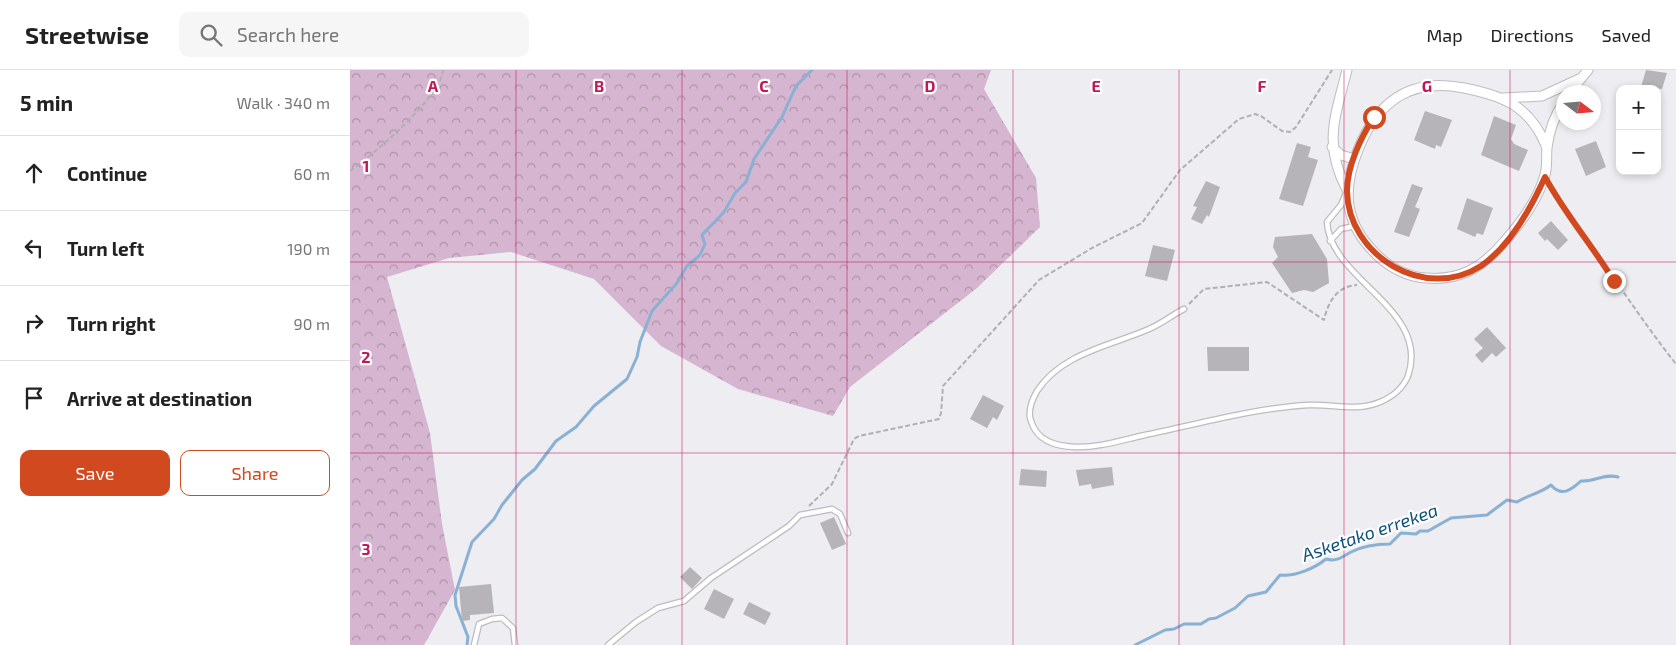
<!DOCTYPE html>
<meta charset="utf-8">
<style>
body{margin:0;font-family:"Exo 2",sans-serif;background:#f6f6f6;color:#222}
.controls{position:absolute;right:15px;top:15px;display:grid;overflow:hidden;border-radius:10px;box-shadow:0 2px 8px #0003}
.controls button{width:45px;height:45px;display:grid;place-items:center;padding:0;border:0;border-bottom:1px solid #e0e0e0;background:#fff;color:#222;font:25px sans-serif}
.compass{position:absolute;left:1206px;top:15px;width:45px;height:45px;border-radius:50%;background:#fff;box-shadow:0 2px 8px #0003;rotate:106deg}
.stop{position:absolute;width:15px;height:15px;margin:-11px;border:4px solid #d1491f;border-radius:50%;background:#fff}
.stop.end{background:#d1491f;border-color:#fff;box-shadow:0 1px 5px #0008}
.list{margin:0;padding:0;list-style:none}
h2{display:flex;justify-content:space-between;align-items:center;height:65px;margin:0;padding:0 20px;font-size:21px}
h2 small{font-size:16px;font-weight:400;color:#767676}
.list li{display:grid;grid-template-columns:32px 1fr auto;gap:15px;align-items:center;box-sizing:border-box;height:75px;padding:0 20px;border-top:1px solid #e0e0e0}
.list b{display:block;font-size:19px;white-space:nowrap}
.list em{font-size:16px;font-style:normal;color:#767676}
.actions{display:flex;gap:10px;padding:15px 20px}
.actions a{flex:1;padding:11px 0;border:1px solid #d1491f;border-radius:10px;text-align:center;font-size:18px;color:#d1491f}
.actions .main{background:#d1491f;color:#fff}
.icon{flex:none;width:28px;height:28px;fill:none;stroke:currentColor;stroke-width:2;stroke-linecap:round;stroke-linejoin:round}
.map{position:relative;flex:none;width:1326px;height:575px;overflow:hidden}
header{display:flex;align-items:center;gap:30px;box-sizing:border-box;height:70px;padding:0 25px;background:#fff;border-bottom:1px solid #e0e0e0}
header strong{font-size:24px}
nav{display:flex;gap:28px;margin-inline-start:auto;font-size:18px}
.search{width:350px;height:45px;background:#f6f6f6;display:flex;align-items:center;gap:12px;box-sizing:border-box;padding:0 18px;border-radius:10px;color:#767676;font-size:19px}
main{display:flex}
aside{flex:1;background:#fff}
.map>svg:first-child{display:block}
.forest{fill:url(#forest-crowns)}
.lines{fill:none;stroke-linecap:round;stroke-linejoin:round}
.stream{stroke:#8ab1d3;stroke-width:3}
.building{fill:#b6b4b8}
.lane-casing{stroke:#bcbcc1;stroke-width:7}
.street-casing{stroke:#bcbcc1;stroke-width:11}
.path{stroke:#b0b0b4;stroke-width:2;stroke-dasharray:5 2.5;stroke-linecap:butt}
.lane{stroke:#fff;stroke-width:4.5}
.street{stroke:#fff;stroke-width:9}
.route{stroke:#d1491f;stroke-width:6}
.grid{fill:none;stroke:#c2185b;stroke-width:1;stroke-opacity:0.55}
.labels{text-anchor:middle;stroke-width:4.5;stroke-linejoin:round;paint-order:stroke}
.water-label{font-size:18px;font-style:italic;fill:#0f507c;stroke:#fff}
.grid-label{font-size:16px;text-anchor:middle;font-weight:bold;fill:#c2185b;stroke:#fff;stroke-width:4.5;stroke-linejoin:round;paint-order:stroke}
</style>
<header>
<strong>Streetwise</strong>
<div class="search"><svg class="icon" aria-label="search" viewBox="0 0 24 24"><circle cx="10" cy="10" r="6"/><path d="M15 15l6 6"/></svg>Search here</div>
<nav><a>Map</a><a>Directions</a><a>Saved</a></nav>
</header>
<main>
<aside>
<h2>5 min<small>Walk · 340 m</small></h2>
<ul class="list">
<li><svg class="icon" aria-label="ahead" viewBox="0 0 24 24"><path d="M12 20V5M6 11l6-6 6 6"/></svg><div><b>Continue</b></div><em>60 m</em></li>
<li><svg class="icon" aria-label="left" viewBox="0 0 24 24"><path d="M17 20v-9H6M10 6l-5 5 5 5"/></svg><div><b>Turn left</b></div><em>190 m</em></li>
<li><svg class="icon" aria-label="right" viewBox="0 0 24 24"><path d="M7 20v-9h11M14 6l5 5-5 5"/></svg><div><b>Turn right</b></div><em>90 m</em></li>
<li><svg class="icon" aria-label="arrive" viewBox="0 0 24 24"><path d="M6 21V4h12l-3 4 3 4H6"/></svg><div><b>Arrive at destination</b></div></li>
</ul>
<div class="actions"><a class="main">Save</a><a>Share</a></div>
</aside>
<div class="map">
<svg width="1326" height="575" viewBox="0 0 1326 575">
<defs>
<pattern id="forest-crowns" width="20" height="18" patternUnits="userSpaceOnUse" patternTransform="scale(1.25)"><rect width="20" height="18" fill="#d5b5cf"/><path d="M2 6a3 3 0 1 1 6 0M12 15a3 3 0 1 1 6 0" fill="none" stroke="#ae94a9"/></pattern>
</defs>
<rect width="100%" height="100%" fill="#ededf2"/>
<path class="forest" d="M0 0H641L634 19 686 108 690 157 627 218 500 317 483 346 388 319 311 276 244 209 161 182 99 188 37 207 80 363 92 454 105 520 74 575H0Z"/>
<g class="lines">
<path class="stream" d="M117 575 118 567 106 536 105 525 122 472 144 449 152 435 172 410 185 399 206 371 226 357 244 336 277 309 287 287 290 272 302 241 327 213 337 196 350 185 355 174 352 165 374 142 385 123 396 112 404 89 432 47 446 16 462 0
M785 575 815 560 824 559 834 554H851L859 549 866 548 885 538 898 526 916 522 930 505C945 507 965 498 976 489 987 492 992 487 1001 482 1013 476 1028 474 1040 474L1051 463 1066 464 1070 461H1078L1101 448 1137 445 1157 430 1167 432C1178 425 1191 423 1201 415 1212 428 1222 419 1231 411 1244 412 1255 403 1268 407"/>
</g>
<path class="building" d="M1296 0 1317 3 1312 19 1291 17Z
M1075 41 1102 50 1091 77 1086 75 1085 79 1064 70Z
M1144 46 1166 55 1161 69 1164 74 1178 80 1169 101 1131 85Z
M1246 71 1256 97 1236 106 1225 79Z
M947 73 961 77 958 87 968 90 953 136 929 129Z
M856 111 870 117 859 147 857 145 852 154 841 149 847 137 843 136Z
M1062 114 1073 118 1065 137 1070 139 1059 167 1044 162Z
M1117 128 1143 138 1133 165 1127 163 1125 167 1107 159Z
M1201 151 1218 170 1208 180 1197 169 1195 171 1188 163Z
M962 164 977 189 979 213 963 222 954 220 942 223 922 193 928 187 923 177 925 167Z
M803 175 825 180 817 211 795 206Z
M1137 257 1156 278 1146 287 1142 283 1132 293 1125 285 1133 278 1124 269Z
M857 277H899V301H858Z
M633 325 654 336 647 350 643 347 637 358 620 349Z
M762 397 764 415 742 419 741 414 729 416 726 400Z
M671 399 697 401 696 417 669 415Z
M484 447 496 474 482 480 470 453Z
M340 497 352 508 342 519 330 507Z
M141 514 144 543 120 545V550L112 551 109 517Z
M364 519 384 529 374 549 354 539Z
M399 532 421 543 415 555 393 544Z"/>
<g class="lines">
<defs>
<path id="lane" d="M980 171 991 159 1005 156
M834 239C822 245 811 254 799 259 760 276 712 283 687 321 682 330 677 341 681 351 687 371 705 376 725 377 748 378 772 370 795 365 849 354 904 338 959 335 983 334 1007 342 1030 332 1042 327 1053 318 1058 306 1081 239 980 210 977 152L991 135 996 123
M124 575 129 554 142 549 152 548 163 558 165 575
M258 575 286 552 308 538 334 531 361 508 439 456 450 445 482 439 490 444 498 463"/>
<path id="street" d="M1220 22 1238 0
M1153 28 1192 26 1229 9
M982 77 991 85 1004 89
M1197 78C1181 37 1155 26 1114 18 1060 7 1027 32 1008 80 992 120 994 153 1026 184 1039 197 1057 207 1076 208 1110 211 1133 197 1154 172 1170 154 1187 131 1194 108 1198 98 1196 88 1197 78 1199 61 1204 46 1214 32
M997 120C973 74 985 47 997 0"/>
</defs>
<use href="#lane" class="lane-casing"/>
<use href="#street" class="street-casing"/>
<path class="path" d="M0 101C23 85 91 27 93 0
M1201 118C1212 140 1229 157 1243 177 1270 217 1296 256 1326 294
M839 234 854 219 917 212 974 250C978 232 987 216 1007 215
M459 436 482 414 504 369 509 366 589 349 591 343 593 316 689 210 742 178 792 153 830 100 889 49 905 44 911 46 932 61 940 62 946 57 982 0"/>
<use href="#lane" class="lane"/>
<use href="#street" class="street"/>
</g>
<g class="lines">
<path class="route" d="M1024 47C1011 67 997 96 997 121 998 186 1075 232 1131 196 1160 176 1181 138 1195 107 1215 144 1242 175 1264 211"/>
</g>
<path class="grid" d="M166 0V575M332 0V575M497 0V575M663 0V575M829 0V575M994 0V575M1160 0V575M0 192H1326M0 383H1326"/>
<g class="labels">
<g class="water-label">
<text transform="translate(1020 463) rotate(-19)" y="6">Asketako errekea</text>
</g>
</g>
<g class="grid-label">
<text x="83" y="22">A</text>
<text x="249" y="22">B</text>
<text x="414" y="22">C</text>
<text x="580" y="22">D</text>
<text x="746" y="22">E</text>
<text x="912" y="22">F</text>
<text x="1077" y="22">G</text>
<text x="16" y="102">1</text>
<text x="16" y="293">2</text>
<text x="16" y="485">3</text>
</g>
</svg>
<div class="controls">
<button>+</button>
<button>−</button>
</div>
<svg class="compass" viewBox="-18 -18 36 36"><path d="M0-13l5 13h-10z" fill="#e53935"/><path d="M0 13l5-13h-10z" fill="#767676"/></svg>
<div class="stop" style="left:1024px;top:47px"></div>
<div class="stop end" style="left:1264px;top:211px"></div>
</div>
</main>
